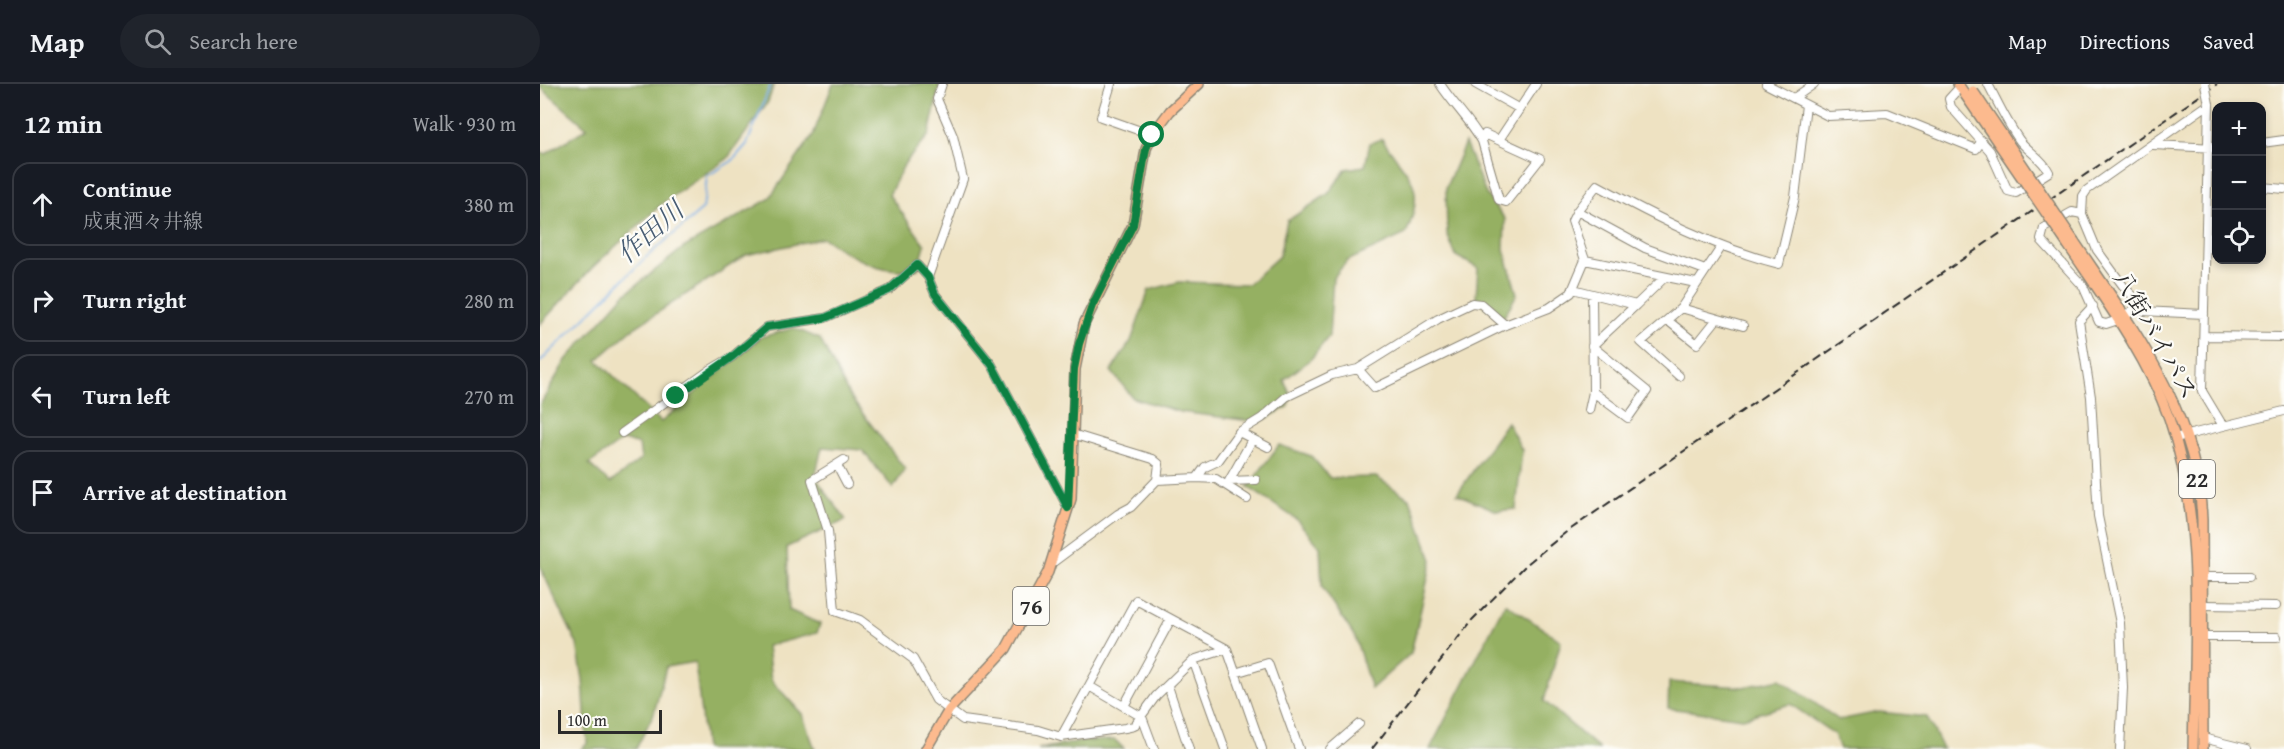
<!DOCTYPE html>
<meta charset="utf-8">
<style>
body{margin:0;font-family:"Gentium Book Plus","Noto Serif JP",serif;background:#20242c;color:#f1f3f6}
.controls{position:absolute;right:18px;top:18px;display:grid;overflow:hidden;border-radius:12px;box-shadow:0 3px 9px #0003}
.controls button{width:54px;height:54px;display:grid;place-items:center;padding:0;border:0;border-bottom:2px solid #363941;background:#171b24;color:#f1f3f6;font:30px sans-serif}
.scale{position:absolute;left:18px;bottom:15px;width:104px;box-sizing:border-box;padding-left:6px;border:3px solid #2b2b2b;border-top:0;font-size:16px;line-height:21px;white-space:nowrap;color:#2b2b2b;-webkit-text-stroke:4px #fdfcf7;paint-order:stroke}
.stop{position:absolute;width:18px;height:18px;margin:-14px;border:4px solid #0b8043;border-radius:50%;background:#fff}
.stop.end{background:#0b8043;border-color:#fff;box-shadow:0 2px 6px #0008}
.list{margin:0;padding:0;list-style:none}
h2{display:flex;justify-content:space-between;align-items:center;height:78px;margin:0;padding:0 24px;font-size:26px}
h2 small{font-size:20px;font-weight:400;color:#9ea1a6}
.list li{display:grid;grid-template-columns:39px 1fr auto;gap:18px;align-items:center;box-sizing:border-box;height:84px;margin:0 12px 12px;padding:0 12px;border:2px solid #363941;border-radius:18px}
.list b{display:block;font-size:22px;white-space:nowrap}
.list p{margin:0;font-size:20px;white-space:nowrap;color:#9ea1a6}
.list em{font-size:20px;font-style:normal;color:#9ea1a6}
.icon{flex:none;width:33px;height:33px;fill:none;stroke:currentColor;stroke-width:2;stroke-linecap:round;stroke-linejoin:round}
.map{position:relative;flex:none;width:1744px;height:665px;overflow:hidden}
header{display:flex;align-items:center;gap:36px;box-sizing:border-box;height:84px;padding:0 30px;background:#171b24;border-bottom:2px solid #363941}
header strong{font-size:28px}
nav{display:flex;gap:33px;margin-inline-start:auto;font-size:21px}
.search{width:420px;height:54px;background:#20242c;display:flex;align-items:center;gap:15px;box-sizing:border-box;padding:0 21px;border-radius:33px;color:#9ea1a6;font-size:22px}
main{display:flex}
aside{flex:1;background:#171b24}
.map>svg:first-child{display:block}
.forest{fill:#95b062;stroke:#606e46;stroke-width:1.5;fill-rule:evenodd}
.lines{fill:none;stroke-linecap:round;stroke-linejoin:round}
.stream{stroke:#74a9e2;stroke-width:2}
.minor-casing{stroke:#8c8676;stroke-width:10}
.major-casing{stroke:#8c8676;stroke-width:12}
.minor{stroke:#fff;stroke-width:8}
.major{stroke:#fcba8e;stroke-width:9}
.rail{stroke:#2b2b2b;stroke-width:2;stroke-dasharray:9 4.5;stroke-linecap:butt}
.minor-bridge-casing{stroke:#8c8676;stroke-width:10;stroke-linecap:butt}
.major-bridge-casing{stroke:#8c8676;stroke-width:12;stroke-linecap:butt}
.minor-bridge{stroke:#fff;stroke-width:8}
.major-bridge{stroke:#fcba8e;stroke-width:9}
.route{stroke:#0b8043;stroke-width:8}
.labels{text-anchor:middle;stroke-width:4.5;stroke-linejoin:round;paint-order:stroke}
.shield{fill:#fdfcf7;stroke:#6a6a68;stroke-width:1.5}
.shield-label{font-size:22px;font-weight:bold;fill:#2b2b2b}
.street-label{font-size:24px;fill:#2b2b2b;stroke:#fdfcf7}
.water-label{font-size:26px;font-style:italic;fill:#485d74;stroke:#fdfcf7}
</style>
<header>
<strong>Map</strong>
<div class="search"><svg class="icon" aria-label="search" viewBox="0 0 24 24"><circle cx="10" cy="10" r="6"/><path d="M15 15l6 6"/></svg>Search here</div>
<nav><a>Map</a><a>Directions</a><a>Saved</a></nav>
</header>
<main>
<aside>
<h2>12 min<small>Walk · 930 m</small></h2>
<ul class="list">
<li><svg class="icon" aria-label="ahead" viewBox="0 0 24 24"><path d="M12 20V5M6 11l6-6 6 6"/></svg><div><b>Continue</b><p>成東酒々井線</p></div><em>380 m</em></li>
<li><svg class="icon" aria-label="right" viewBox="0 0 24 24"><path d="M7 20v-9h11M14 6l5 5-5 5"/></svg><div><b>Turn right</b></div><em>280 m</em></li>
<li><svg class="icon" aria-label="left" viewBox="0 0 24 24"><path d="M17 20v-9H6M10 6l-5 5 5 5"/></svg><div><b>Turn left</b></div><em>270 m</em></li>
<li><svg class="icon" aria-label="arrive" viewBox="0 0 24 24"><path d="M6 21V4h12l-3 4 3 4H6"/></svg><div><b>Arrive at destination</b></div></li>
</ul>
</aside>
<div class="map">
<svg width="1744" height="665" viewBox="0 0 1744 665">
<rect width="100%" height="100%" fill="#fdfcf7"/>
<filter id="ink" filterUnits="userSpaceOnUse"><feTurbulence type="fractalNoise" baseFrequency=".0167" numOctaves="2"/><feDisplacementMap in="SourceGraphic" scale="12" xChannelSelector="R" yChannelSelector="G"/><feConvolveMatrix kernelMatrix="1 2 1 2 8 2 1 2 1" color-interpolation-filters="sRGB"/></filter>
<filter id="wash" filterUnits="userSpaceOnUse"><feTurbulence type="fractalNoise" baseFrequency=".008" numOctaves="4" result="noise"/><feDisplacementMap in="SourceGraphic" scale="24" xChannelSelector="R" yChannelSelector="G"/><feGaussianBlur stdDeviation="1.35" result="paint"/><feColorMatrix in="noise" values="0 0 0 0 0 0 0 0 0 0 0 0 0 0 0 0 0 1.4 0 .05"/><feComposite in="paint" operator="in"/></filter>
<g filter="url(#wash)">
<rect width="100%" height="100%" fill="#eee2c2"/>
<path class="forest" d="M0 0H234L228 18 187 75 124 118 53 183 0 240V69L6 70 47 44 0 3Z
M293 0H400L389 51 365 79 349 111 385 161 378 185C342 191 312 174 283 154L206 171 91 246 57 276 121 338 221 253 254 244 280 255 310 313 365 385 353 404 322 366 282 363 275 393 306 436 247 463 249 526 280 540 277 549 227 562 231 596 262 630 275 665H165L155 578 126 583 114 629 96 665H41L47 660 43 595 37 560 0 483V321L26 276 84 211 143 164 229 115 273 51ZM83 356 99 361 101 375 70 399 49 380Z
M842 55C870 95 887 101 866 150L807 177 793 194 789 252 771 275 744 296 751 312 748 323 719 338 640 328 593 314 571 287 591 257 609 206 639 198 708 200 739 172 747 137 788 110 806 85 825 82 830 59Z
M925 59 946 110 965 135 964 165 977 210 962 236 936 214 938 184 916 172 907 150 906 103Z
M967 338 982 366 976 425 957 427 917 410Z
M739 361 771 372 790 394 836 393 870 415 892 476 871 569 831 605 815 553 782 503 780 463 756 435 708 403Z
M965 519 1021 557 1004 617 1059 665H890Z
M1240 595 1299 636 1339 628 1387 633 1403 665H1300L1294 650 1250 620 1203 634 1128 624 1129 598 1203 603Z
M575 656 584 665H498L547 657Z"/>
<g class="lines">
<path class="stream" d="M0 278 104 175 163 125 167 92 192 77 207 60 231 0"/>
</g>
</g>
<g filter="url(#ink)">
<g class="lines">
<defs>
<path id="minor" d="M571 0 561 33 612 51
M900 0C913 20 930 36 942 57
M935 0 978 24
M1226 0 1288 32 1347 29 1436 65 1442 57
M1420 3 1409 15 1411 23 1450 67 1468 107 1476 109 1509 88C1503 75 1489 68 1480 57 1467 39 1458 19 1448 0
M1254 14 1274 0
M1669 20 1662 307 1683 342
M945 50 1000 75 966 118 959 116 942 57Z
M959 56 996 0
M1722 59 1744 56
M1613 61 1676 64
M1722 103 1744 105
M1037 127 1032 137 1045 176
M1542 130 1543 112 1547 106 1669 20
M1165 186 1105 164 1037 127 1057 101C1115 133 1174 163 1239 180L1255 113 1266 21
M388 193 423 95 413 52 397 15 402 0
M1033 205 1096 221 1124 194
M1553 222 1539 237 1551 313 1558 432 1580 539 1583 604 1580 665
M1141 224 1203 242
M1596 224 1602 227 1664 230
M1127 236 1157 260 1177 235
M1578 236 1566 240 1559 238 1543 202 1501 156 1504 144 1532 128 1542 130 1557 166 1584 203 1597 216 1596 224 1585 232
M1664 252 1744 253
M818 285 835 304 965 241 1009 224 1031 209 1045 176 1156 199
M1139 292 1101 258 1141 224 1182 162
M1053 308 1088 334 1107 307 1052 262 1096 221
M1049 326 1053 308 1052 210
M699 348 728 363
M82 349 170 286 192 273 227 243 285 234 349 206 377 181 388 193 395 210 452 281 528 424
M532 350 613 375 619 380 617 396
M1635 354 1744 327
M712 356 689 397 716 396
M304 376 272 396 288 447 295 527 320 536 373 575 396 616 423 636 498 646 521 653 585 644 594 642 616 612 653 576 687 565
M297 381 307 400
M657 394 676 395 707 415
M512 479 578 430 591 423 617 396 657 394 665 383 678 377 699 348 722 334 746 313 792 291 818 285 898 235 932 219 941 220 965 241
M1662 493H1709
M1663 521 1736 522
M1663 553H1737
M653 576 685 665
M695 589 728 579 759 665
M549 602 602 633 614 665
M628 602 649 665
M584 622 631 535
M521 653 596 516 687 565 722 665
M1663 654 1707 665
M790 665 819 640"/>
<path id="major" d="M1418 0 1426 12
M1534 157C1592 243 1658 328 1662 436L1663 665
M1528 161C1565 216 1606 271 1629 334 1665 439 1655 555 1653 665
M386 665 409 626 466 565 508 488 531 415 535 285 544 240 593 141 606 65 612 51 630 27 659 0"/>
</defs>
<use href="#minor" class="minor-casing"/>
<use href="#major" class="major-casing"/>
<use href="#minor" class="minor"/>
<use href="#major" class="major"/>
<path class="rail" d="M832 665 932 536 987 480 1025 449 1677 0"/>
<defs>
<path id="minor-bridge" d="M1665 0 1669 20"/>
<path id="major-bridge" d="M1433 7 1534 157
M1426 12 1528 161"/>
</defs>
<use href="#minor-bridge" class="minor-bridge-casing"/>
<use href="#major-bridge" class="major-bridge-casing"/>
<use href="#minor-bridge" class="minor-bridge"/>
<use href="#major-bridge" class="major-bridge"/>
</g>
</g>
<g class="lines" filter="url(#ink)">
<path class="route" d="M136 312 192 273 227 243 285 234 349 206 377 181 388 193 395 210 452 281 528 424 534 285 539 260 552 222 593 141 606 65 612 51"/>
</g>
<g class="labels">
<g class="shield">
<rect x="1639" y="376" width="36" height="38" rx="4.5"/>
<rect x="473" y="503" width="36" height="38" rx="4.5"/>
</g>
<g class="shield-label">
<text x="1657" y="403">22</text>
<text x="491" y="530">76</text>
</g>
<g class="street-label">
<text transform="translate(1615 251) rotate(60)" y="8">八街バイパス</text>
</g>
<g class="water-label">
<text transform="translate(110 148) rotate(-41)" y="9">作田川</text>
</g>
</g>
</svg>
<div class="controls">
<button>+</button>
<button>−</button>
<button><svg class="icon" aria-label="locate" viewBox="0 0 24 24"><circle cx="12" cy="12" r="6"/><path d="M12 2v4M12 18v4M2 12h4M18 12h4"/></svg></button>
</div>
<div class="scale">100 m</div>
<div class="stop" style="left:612px;top:51px"></div>
<div class="stop end" style="left:136px;top:312px"></div>
</div>
</main>
